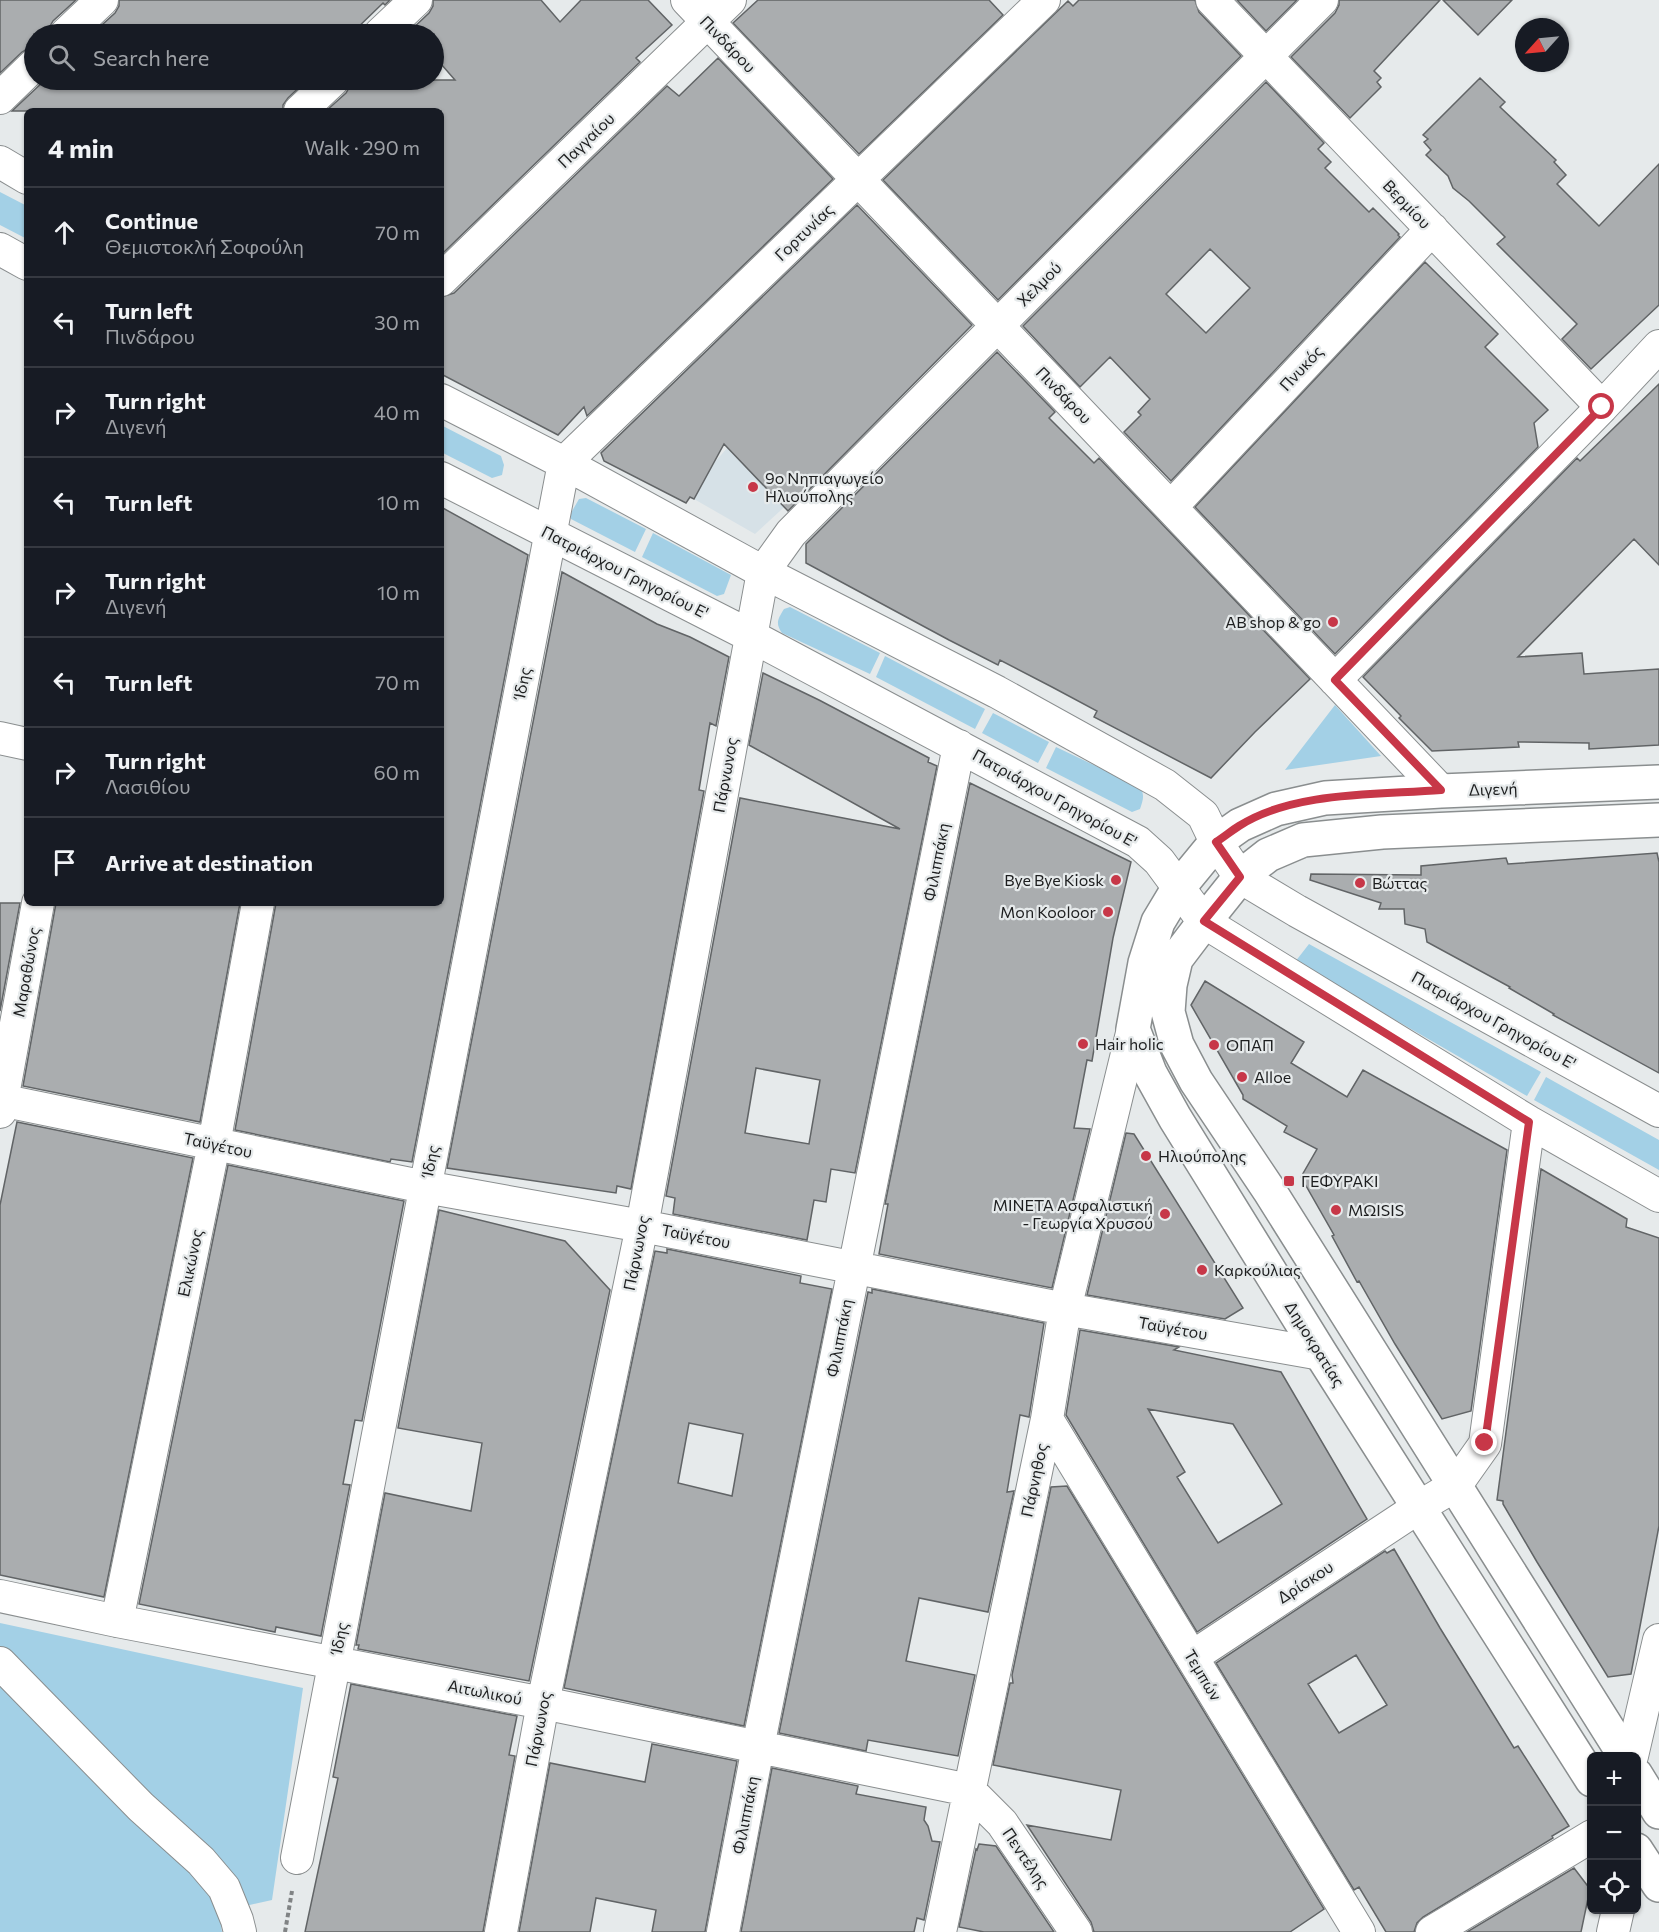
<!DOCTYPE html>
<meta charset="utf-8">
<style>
body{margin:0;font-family:Commissioner,sans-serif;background:#242831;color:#f1f3f6}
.controls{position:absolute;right:18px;bottom:18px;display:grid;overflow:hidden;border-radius:9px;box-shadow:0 2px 4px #0004}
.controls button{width:54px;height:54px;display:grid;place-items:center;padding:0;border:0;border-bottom:2px solid #363941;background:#171b24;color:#f1f3f6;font:30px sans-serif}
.compass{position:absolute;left:1515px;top:18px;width:54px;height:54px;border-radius:50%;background:#171b24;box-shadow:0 2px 4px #0004;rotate:243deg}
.stop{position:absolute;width:18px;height:18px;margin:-14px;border:4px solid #c73748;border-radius:50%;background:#fff}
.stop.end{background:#c73748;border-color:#fff;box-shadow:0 2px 6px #0008}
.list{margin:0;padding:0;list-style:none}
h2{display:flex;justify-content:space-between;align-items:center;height:78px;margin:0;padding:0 24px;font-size:26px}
h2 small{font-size:20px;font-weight:400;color:#9ea1a6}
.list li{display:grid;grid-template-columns:39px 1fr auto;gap:18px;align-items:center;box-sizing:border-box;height:90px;padding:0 24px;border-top:2px solid #363941}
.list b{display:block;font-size:22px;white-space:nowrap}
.list p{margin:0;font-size:20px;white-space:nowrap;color:#9ea1a6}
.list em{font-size:20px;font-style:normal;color:#9ea1a6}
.icon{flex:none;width:33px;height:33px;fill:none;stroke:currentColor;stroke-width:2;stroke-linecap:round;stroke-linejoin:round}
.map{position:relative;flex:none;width:1659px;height:1932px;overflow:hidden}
.search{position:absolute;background:#171b24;box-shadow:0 2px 4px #0004;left:24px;top:24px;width:420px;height:66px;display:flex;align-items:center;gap:15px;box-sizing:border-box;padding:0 21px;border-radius:33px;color:#9ea1a6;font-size:22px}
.panel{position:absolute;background:#171b24;box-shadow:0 2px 4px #0004;left:24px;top:108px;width:420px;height:798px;border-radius:9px}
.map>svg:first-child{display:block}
.built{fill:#d6e1e7}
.green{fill:#a3d0e6}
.building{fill:#aaadaf;stroke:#616466;stroke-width:1.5;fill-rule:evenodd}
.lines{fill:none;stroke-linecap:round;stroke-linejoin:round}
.minor-casing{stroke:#8a8e8f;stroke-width:34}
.tertiary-casing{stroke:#8a8e8f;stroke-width:36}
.path{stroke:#808384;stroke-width:4;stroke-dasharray:4.5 3;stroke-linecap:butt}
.minor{stroke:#fff;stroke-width:32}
.tertiary{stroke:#fff;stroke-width:33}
.route{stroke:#c73748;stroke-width:8}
.poi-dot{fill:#c73748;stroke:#e6eaeb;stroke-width:2}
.labels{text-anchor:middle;stroke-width:4.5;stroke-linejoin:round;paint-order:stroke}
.street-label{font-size:16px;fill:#1d1e1f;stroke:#e6eaeb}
.poi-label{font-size:16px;fill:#1d1e1f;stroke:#e6eaeb;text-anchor:start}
</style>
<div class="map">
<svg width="1659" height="1932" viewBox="0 0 1659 1932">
<rect width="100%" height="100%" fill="#e6eaeb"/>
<path class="built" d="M728 447 818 476 755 534 694 499 714 463Z"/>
<path class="green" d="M0 192 27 206V239L0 225Z
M441 425 501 456 504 465 502 475 492 478 441 452Z
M586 498 646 529 635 552 571 519V513L579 499Z
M653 533 731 575 724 594 717 596 642 557Z
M790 607 880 653 870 674 782 633C775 623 778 619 784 609Z
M885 656 985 709 975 729 876 677Z
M1335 705 1381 756 1285 770Z
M993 713 1049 742 1038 763 982 733Z
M1056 747 1140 787C1145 795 1143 800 1140 809L1132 812 1046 768Z
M1309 944 1541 1072 1527 1096 1295 962Z
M1546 1077 1659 1140V1170L1534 1100Z
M0 1623 303 1688 272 1900 219 1912 222 1932H0Z"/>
<path class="building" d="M0 0H76L53 21 49 28V34H34V48H29L22 52 0 73Z
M119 0H390L385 5 383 3 351 34H92L115 13 119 6Z
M433 0H541L560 22 581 0H648L672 25 636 58 640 62 441 255V111H326L346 93 350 86V80H455L434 56V34H413L410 31 429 13 433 6Z
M758 0H989L1003 15 859 154 733 23Z
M1079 0H1195L1199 12 1241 56 998 300 883 180 1068 1 1073 6Z
M1237 0H1297L1266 31Z
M1339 0H1440L1374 71 1381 78 1377 82 1381 87 1350 118 1291 57 1335 13 1339 5Z
M1443 0H1512L1478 35Z
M718 58 833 179 587 416 584 407 558 435 441 374V297L454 293 667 86 679 96Z
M1480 78 1505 102 1500 107 1556 160 1554 162 1566 175 1557 184 1599 226 1659 164V305L1591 369 1562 339 1577 324 1497 244 1505 237 1469 201 1453 188 1448 176 1426 155 1431 150 1424 142 1428 139 1423 135Z
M45 80H307L288 98 283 105V111H12Z
M1266 82 1324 143 1318 149 1331 162 1325 168 1369 212 1373 208 1399 234 1398 235 1400 237 1171 481 1124 432 1141 415 1138 412 1150 399 1110 357 1080 387 1023 326ZM1210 249 1250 288 1206 333 1166 294Z
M857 205 972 325 788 511 724 444 694 499 690 497 686 503 604 461 601 453Z
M1425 262 1498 334 1485 347 1548 410 1534 423 1538 447 1335 654 1195 507Z
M997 352 1055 412 1049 418 1094 463 1099 458 1310 679 1255 732 1211 778 1094 717 1097 711 1052 687 1000 660 998 665 949 640 806 563V544Z
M1659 384V565L1634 539 1518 657 1582 653 1584 674 1659 669V745L1589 749V743L1518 742 1519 747 1432 751 1399 718 1401 716 1363 677 1577 458 1580 461Z
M441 507 528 555 412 1162 391 1159 390 1162 235 1130 276 903H441Z
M562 572 657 624 690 637 729 657 716 726 710 723 699 790 704 791 631 1189 617 1186 616 1193 447 1168Z
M763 673 819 700 929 758 928 762 937 766 855 1173 831 1169 826 1202 814 1200 807 1240 673 1214 675 1198 666 1196 740 798 900 829 749 745ZM756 1068 820 1080 809 1144 745 1133Z
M970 783 1131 862 1113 938 1092 1061 1087 1060 1074 1128 1090 1129 1052 1288 879 1254 888 1204H885Z
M1657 853 1659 862V1073L1553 1015 1554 1014 1509 988 1510 987 1427 942 1425 929 1405 924 1404 909H1379L1381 903 1310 880 1311 874 1421 875V866L1506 858 1508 864Z
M0 903H20L0 1011Z
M56 903H240L200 1122 23 1086Z
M1205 981 1304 1042 1291 1063 1347 1097 1363 1070 1507 1150 1471 1411 1442 1419 1395 1344 1359 1281 1357 1282 1332 1236 1334 1235 1301 1177 1317 1149 1284 1132 1287 1126 1243 1099V1095L1191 1005Z
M17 1122 193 1158 104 1597 0 1575V1205Z
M1126 1133 1134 1134 1243 1308 1225 1319 1087 1295Z
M228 1165 404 1201 362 1421 355 1420 343 1484 350 1485 321 1636 276 1627 275 1632 139 1604Z
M1541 1169 1627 1219 1626 1227 1659 1238V1526L1631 1674 1608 1677 1537 1562 1503 1504V1501L1497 1500Z
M439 1210 565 1241 610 1290 529 1681 358 1649 359 1645H356L385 1493 471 1511 482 1443 398 1428Z
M667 1249 801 1276 800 1283 832 1289 744 1726 564 1688 655 1251 667 1253ZM689 1423 743 1434 732 1496 678 1483Z
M872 1289 1044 1323 1029 1417 1020 1415 1007 1492 1014 1491 988 1612 919 1598 906 1661 975 1675 958 1756 868 1740 866 1751 779 1733 868 1292 872 1293Z
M1080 1330 1179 1347 1174 1350 1281 1372 1367 1519 1197 1632 1066 1415ZM1148 1409 1233 1424 1282 1504 1218 1543 1177 1477 1185 1472Z
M1067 1486 1324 1909 1290 1932H1094L1091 1922 1027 1825 1111 1840 1121 1790 993 1765 1010 1683H1013L1012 1675 1051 1487Z
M1394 1549 1440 1628 1514 1748 1518 1746 1569 1826 1552 1836 1553 1838 1423 1917 1417 1923 1414 1932H1386L1359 1887 1354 1890 1216 1663 1385 1551 1387 1553ZM1356 1655 1387 1705 1339 1733 1308 1684Z
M351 1684 517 1716 509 1755 515 1756 483 1932H305L338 1778 333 1777Z
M652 1744 737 1761 705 1932H652L656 1910 596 1898 590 1932H519L550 1763 645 1782Z
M772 1768 858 1786 856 1794 926 1807 924 1820 928 1826 932 1841 940 1842 924 1920 917 1918 914 1932H741Z
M979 1844 996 1846 1054 1932H984L959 1927 976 1849 977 1850Z
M1574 1868 1590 1889 1581 1932H1467Z"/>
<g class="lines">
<defs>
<path id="minor" d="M687 0 1441 791
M1212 0 1602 407
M66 34 102 0
M380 34 416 0
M0 98 34 65
M300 111 333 80
M0 162 27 178
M0 249 27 264
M441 280 730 0
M441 400 564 463 763 572 997 692 1165 785 1203 815 1216 842 1240 877 1297 911 1659 1111
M441 478 751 636 1138 842 1159 861 1204 922 1529 1122 1659 1196
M1171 507 1432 229
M1335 680 1602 407 1659 346
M0 738 27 744
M0 1100 425 1187 642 1226 1065 1309 1321 1354
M0 1112 38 903
M1047 1419 1359 1932
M0 1596 117 1621 543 1703 969 1790 1002 1823 1076 1932
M117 1621 214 1144 258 903
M1192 1657 1419 1507 1456 1485 1485 1444 1529 1122
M0 1663 141 1807 201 1861 224 1888 237 1920 240 1932
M1632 1756 1659 1640
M297 1858 564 463 1044 0
M501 1932 543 1703 642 1226 763 572 791 533 1322 0
M723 1932 758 1747 959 746
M940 1932 1047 1419 1065 1309 1133 1029
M1432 1932 1592 1836
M1613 1932 1618 1910"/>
<path id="tertiary" d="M1625 1756 1269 1190 1196 1081 1177 1045 1168 1012 1170 985 1176 959 1204 922 1240 877 1268 855 1303 840 1382 832 1659 820
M1636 1775 1659 1812
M1592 1780 1321 1354 1175 1118 1150 1073 1133 1029 1145 963 1158 922 1179 887 1216 842 1240 825 1276 809 1325 798 1441 791 1659 782
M1636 1850 1659 1885"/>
</defs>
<use href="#minor" class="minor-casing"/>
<use href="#tertiary" class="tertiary-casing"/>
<path class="path" d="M285 1932 292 1891"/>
<use href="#minor" class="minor"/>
<use href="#tertiary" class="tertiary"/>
</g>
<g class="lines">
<path class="route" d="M1485 1443 1529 1122 1204 921 1240 877 1216 842C1224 837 1231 831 1239 826 1294 791 1377 795 1441 790L1335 680 1602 407"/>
</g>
<g class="poi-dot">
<circle cx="753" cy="487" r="6"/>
<circle cx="1333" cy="622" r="6"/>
<circle cx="1116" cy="880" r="6"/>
<circle cx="1360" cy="883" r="6"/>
<circle cx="1108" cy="912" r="6"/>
<circle cx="1083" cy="1044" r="6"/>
<circle cx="1214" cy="1045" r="6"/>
<circle cx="1242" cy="1077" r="6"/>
<circle cx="1146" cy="1156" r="6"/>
<rect x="1283" y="1175" width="12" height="12" rx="3"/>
<circle cx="1336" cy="1210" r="6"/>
<circle cx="1165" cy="1214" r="6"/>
<circle cx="1202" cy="1270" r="6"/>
</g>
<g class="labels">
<g class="street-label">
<text transform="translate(728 44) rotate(46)" y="6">Πινδάρου</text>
<text transform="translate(586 140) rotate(-44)" y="6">Παγγαίου</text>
<text transform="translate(1407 204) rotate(46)" y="6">Βερμίου</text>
<text transform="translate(804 232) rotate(-44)" y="6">Γορτυνίας</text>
<text transform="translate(1039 284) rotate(-45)" y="6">Χελμού</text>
<text transform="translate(1301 368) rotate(-47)" y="6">Πνυκός</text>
<text transform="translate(1064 395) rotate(46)" y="6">Πινδάρου</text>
<text transform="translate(625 572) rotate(27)" y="6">Πατριάρχου Γρηγορίου Ε'</text>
<text transform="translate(522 683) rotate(-79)" y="6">Ίδης</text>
<text transform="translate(725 775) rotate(-80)" y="6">Πάρνωνος</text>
<text transform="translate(1493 789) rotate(-2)" y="6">Διγενή</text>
<text transform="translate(1055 798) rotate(29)" y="6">Πατριάρχου Γρηγορίου Ε'</text>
<text transform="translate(936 862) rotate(-79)" y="6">Φιλιππάκη</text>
<text transform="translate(26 972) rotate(-80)" y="6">Μαραθώνος</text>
<text transform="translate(1494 1020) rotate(29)" y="6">Πατριάρχου Γρηγορίου Ε'</text>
<text transform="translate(218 1145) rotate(12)" y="6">Ταϋγέτου</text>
<text transform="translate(430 1161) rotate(-79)" y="6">Ίδης</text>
<text transform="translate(696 1236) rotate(11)" y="6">Ταϋγέτου</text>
<text transform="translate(636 1253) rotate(-79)" y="6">Πάρνωνος</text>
<text transform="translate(190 1263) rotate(-78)" y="6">Ελικώνος</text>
<text transform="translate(1173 1328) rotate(10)" y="6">Ταϋγέτου</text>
<text transform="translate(839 1338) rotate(-79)" y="6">Φιλιππάκη</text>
<text transform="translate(1315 1344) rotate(58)" y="6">Δημοκρατίας</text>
<text transform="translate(1034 1480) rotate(-78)" y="6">Πάρνηθος</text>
<text transform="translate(1305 1582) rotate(-33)" y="6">Δρίσκου</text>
<text transform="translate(339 1638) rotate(-79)" y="6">Ίδης</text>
<text transform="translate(1203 1675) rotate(59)" y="6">Τεμπών</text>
<text transform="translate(485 1692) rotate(11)" y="6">Αιτωλικού</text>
<text transform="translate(538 1729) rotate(-79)" y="6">Πάρνωνος</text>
<text transform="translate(745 1815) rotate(-79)" y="6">Φιλιππάκη</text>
<text transform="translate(1026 1858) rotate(56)" y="6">Πεντέλης</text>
</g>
<g class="poi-label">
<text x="765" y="484">9ο Νηπιαγωγείο<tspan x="765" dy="18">Ηλιούπολης</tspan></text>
<text x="1321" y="628" text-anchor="end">ΑΒ shop &amp; go</text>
<text x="1104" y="886" text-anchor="end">Bye Bye Kiosk</text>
<text x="1372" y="889">Βώττας</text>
<text x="1096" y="918" text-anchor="end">Mon Kooloor</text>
<text x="1095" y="1050">Hair holic</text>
<text x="1226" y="1051">ΟΠΑΠ</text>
<text x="1254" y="1083">Alloe</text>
<text x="1158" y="1162">Ηλιούπολης</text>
<text x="1301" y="1187">ΓΕΦΥΡΑΚΙ</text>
<text x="1153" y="1211" text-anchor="end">ΜΙΝΕΤΑ Ασφαλιστική<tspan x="1153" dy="18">- Γεωργία Χρυσού</tspan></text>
<text x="1348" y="1216">ΜΩISIS</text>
<text x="1214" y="1276">Καρκούλιας</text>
</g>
</g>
</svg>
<div class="controls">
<button>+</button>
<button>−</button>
<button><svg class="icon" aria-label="locate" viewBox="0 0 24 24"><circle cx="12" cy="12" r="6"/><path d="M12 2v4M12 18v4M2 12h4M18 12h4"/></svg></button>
</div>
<svg class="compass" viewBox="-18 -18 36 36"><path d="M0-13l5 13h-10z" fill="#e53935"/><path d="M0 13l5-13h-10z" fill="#9ea1a6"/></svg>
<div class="stop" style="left:1602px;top:407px"></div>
<div class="stop end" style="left:1485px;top:1443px"></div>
<div class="search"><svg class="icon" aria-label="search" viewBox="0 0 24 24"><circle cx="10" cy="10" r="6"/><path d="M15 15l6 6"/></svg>Search here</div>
<section class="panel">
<h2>4 min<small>Walk · 290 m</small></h2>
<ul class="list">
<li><svg class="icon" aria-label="ahead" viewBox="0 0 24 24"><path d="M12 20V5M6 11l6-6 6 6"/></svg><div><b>Continue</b><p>Θεμιστοκλή Σοφούλη</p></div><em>70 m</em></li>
<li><svg class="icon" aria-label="left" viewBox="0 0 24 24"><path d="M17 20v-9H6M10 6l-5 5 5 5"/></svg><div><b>Turn left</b><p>Πινδάρου</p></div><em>30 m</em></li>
<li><svg class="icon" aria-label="right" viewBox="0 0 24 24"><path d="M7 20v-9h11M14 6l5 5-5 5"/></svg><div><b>Turn right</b><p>Διγενή</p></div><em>40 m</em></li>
<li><svg class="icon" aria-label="left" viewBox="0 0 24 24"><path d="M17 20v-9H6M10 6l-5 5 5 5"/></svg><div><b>Turn left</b></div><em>10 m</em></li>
<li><svg class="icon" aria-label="right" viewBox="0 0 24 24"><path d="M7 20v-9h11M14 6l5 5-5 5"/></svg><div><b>Turn right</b><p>Διγενή</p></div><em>10 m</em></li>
<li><svg class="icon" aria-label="left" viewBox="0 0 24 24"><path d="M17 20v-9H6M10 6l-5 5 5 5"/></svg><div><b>Turn left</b></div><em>70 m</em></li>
<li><svg class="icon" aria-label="right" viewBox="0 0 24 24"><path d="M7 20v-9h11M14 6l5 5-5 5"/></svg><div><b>Turn right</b><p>Λασιθίου</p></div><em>60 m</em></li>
<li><svg class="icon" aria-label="arrive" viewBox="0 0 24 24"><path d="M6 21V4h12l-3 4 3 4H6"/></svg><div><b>Arrive at destination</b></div></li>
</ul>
</section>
</div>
